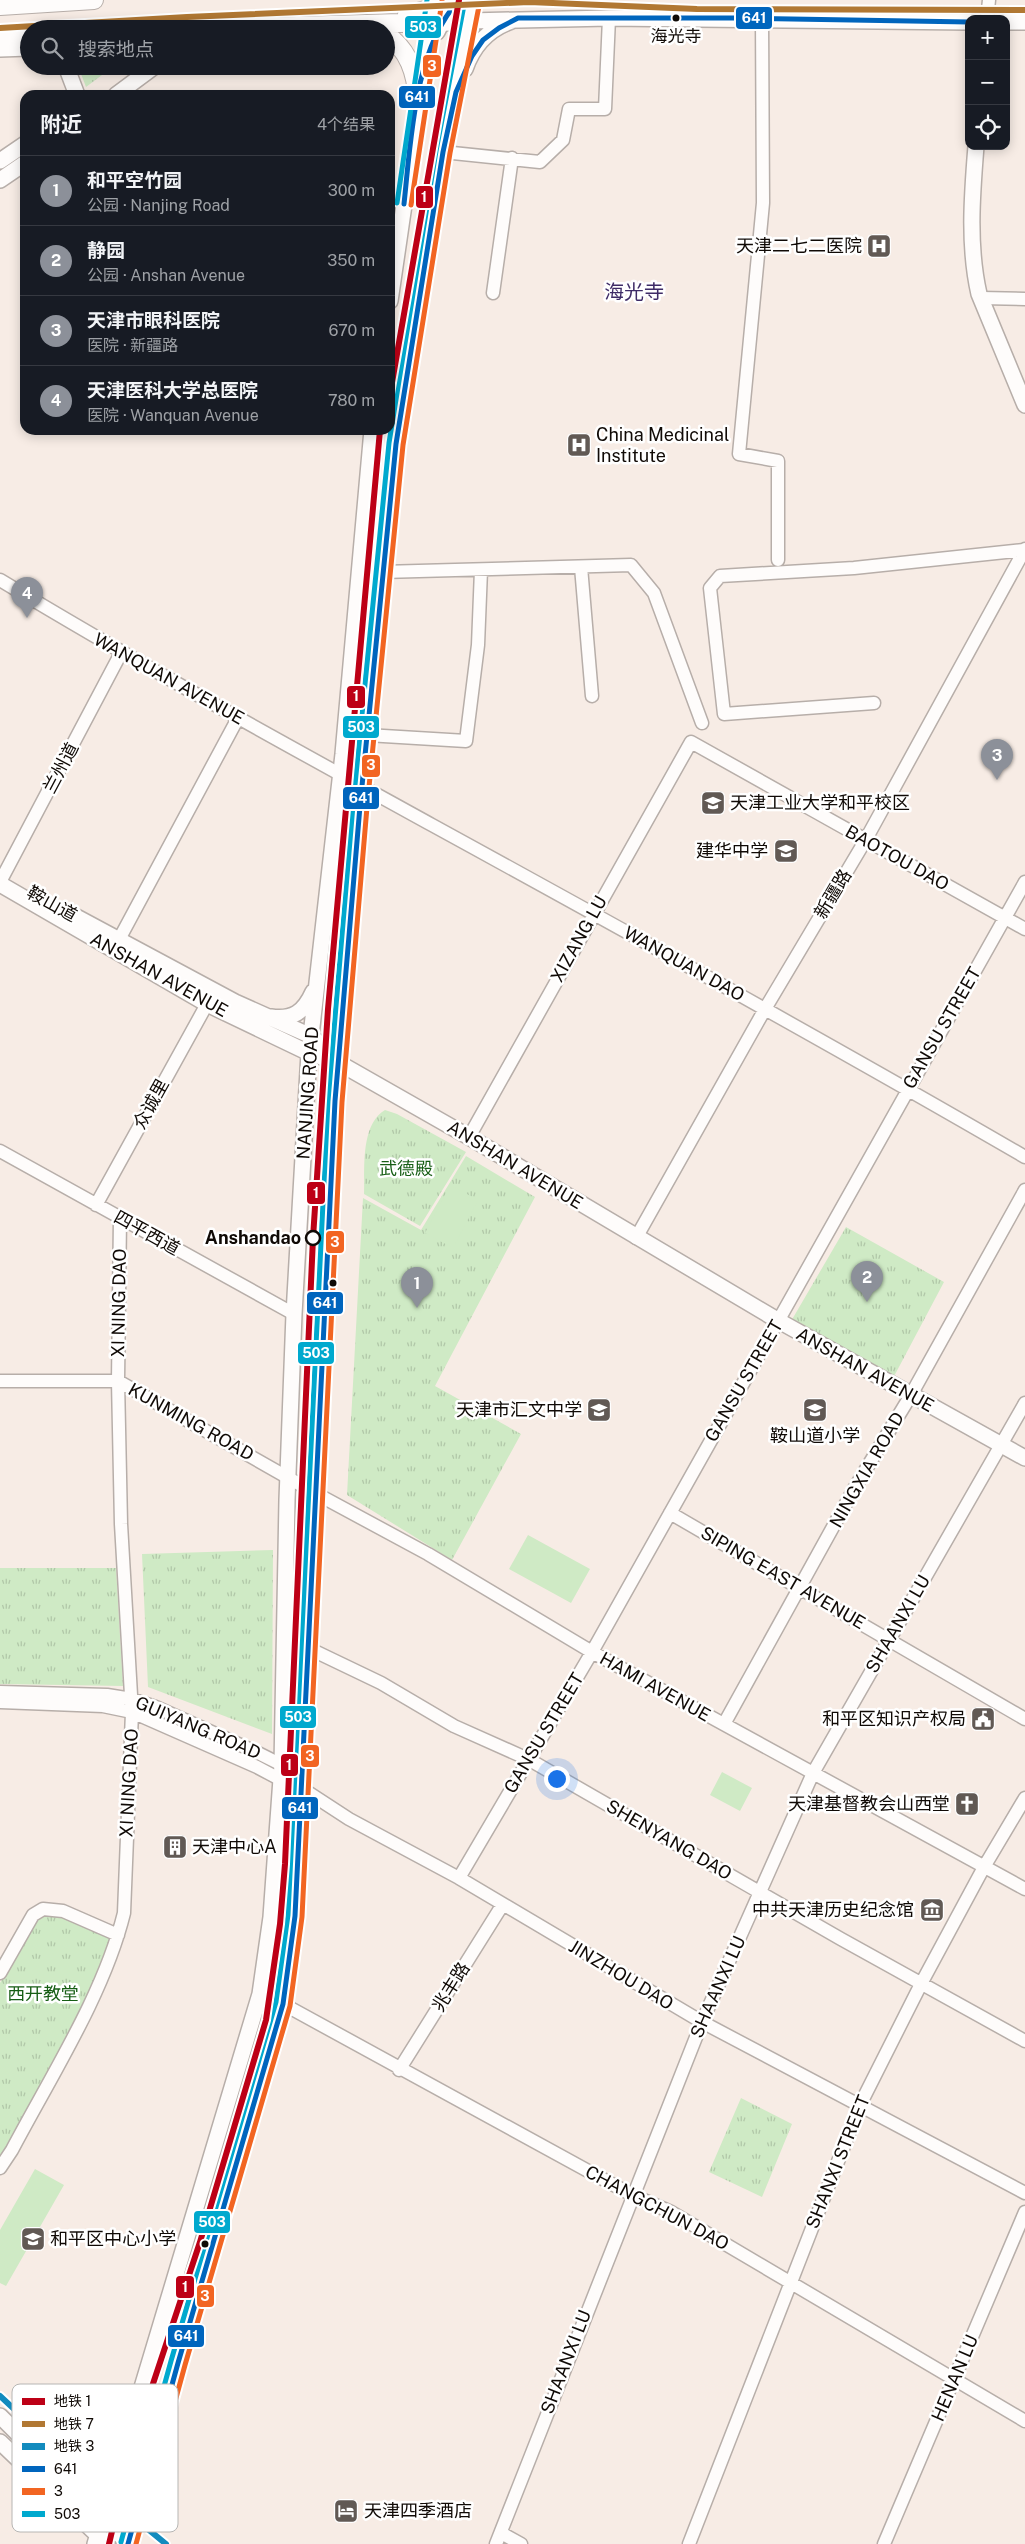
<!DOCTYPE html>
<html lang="zh">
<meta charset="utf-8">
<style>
body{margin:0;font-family:"Public Sans","Noto Sans SC",sans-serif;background:#20242c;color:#f1f3f6}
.controls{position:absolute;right:15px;top:15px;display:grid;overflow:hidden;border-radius:10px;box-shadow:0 2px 12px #0003}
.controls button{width:45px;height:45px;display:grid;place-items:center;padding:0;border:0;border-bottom:1px solid #363941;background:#171b24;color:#f1f3f6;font:25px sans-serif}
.you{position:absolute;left:556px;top:1778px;width:18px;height:18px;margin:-12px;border:4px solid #fff;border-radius:50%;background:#1a73e8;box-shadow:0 0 0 8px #1a73e833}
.badge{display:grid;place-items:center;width:32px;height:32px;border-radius:50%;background:#8c9099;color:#fff;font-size:16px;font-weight:700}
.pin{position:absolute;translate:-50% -41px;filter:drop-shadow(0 1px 2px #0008)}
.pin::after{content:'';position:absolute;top:26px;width:18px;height:15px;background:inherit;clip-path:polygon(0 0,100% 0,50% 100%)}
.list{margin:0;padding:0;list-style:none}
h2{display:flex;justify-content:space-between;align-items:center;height:65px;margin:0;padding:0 20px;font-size:21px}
h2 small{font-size:16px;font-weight:400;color:#9ea1a6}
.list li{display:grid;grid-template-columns:32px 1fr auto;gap:15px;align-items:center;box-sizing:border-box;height:70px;padding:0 20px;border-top:1px solid #363941}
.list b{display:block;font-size:19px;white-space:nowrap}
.list p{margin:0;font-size:16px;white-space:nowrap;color:#9ea1a6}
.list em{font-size:16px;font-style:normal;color:#9ea1a6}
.icon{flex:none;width:28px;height:28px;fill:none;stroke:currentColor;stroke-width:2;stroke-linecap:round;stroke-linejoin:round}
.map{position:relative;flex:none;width:1025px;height:2544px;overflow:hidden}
.search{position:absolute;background:#171b24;box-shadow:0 2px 12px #0003;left:20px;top:20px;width:375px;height:55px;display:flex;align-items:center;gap:12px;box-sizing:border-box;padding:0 18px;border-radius:28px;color:#9ea1a6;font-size:19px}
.panel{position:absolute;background:#171b24;box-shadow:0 2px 12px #0003;left:20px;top:90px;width:375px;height:345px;border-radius:15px}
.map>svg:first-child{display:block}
.grass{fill:url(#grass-tufts)}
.pitch{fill:#cfeac5}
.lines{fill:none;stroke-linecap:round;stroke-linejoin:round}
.minor-casing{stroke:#b7aea9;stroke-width:15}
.major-casing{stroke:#b7aea9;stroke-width:18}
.highway-casing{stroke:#b7aea9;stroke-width:20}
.minor{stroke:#fefcfb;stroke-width:12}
.major{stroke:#fefcfb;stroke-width:15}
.highway{stroke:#fefcfb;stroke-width:18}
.bus-1-casing{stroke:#fff;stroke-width:9}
.bus-2-casing{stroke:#fff;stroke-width:9}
.bus-3-casing{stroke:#fff;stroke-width:9}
.bus-1{stroke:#0065bd;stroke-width:5}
.bus-2{stroke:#f26522;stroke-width:5}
.bus-3{stroke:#00a9ce;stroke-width:5}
.metro-1-casing{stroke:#fff;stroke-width:10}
.metro-2-casing{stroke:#fff;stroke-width:10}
.metro-3-casing{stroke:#fff;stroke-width:10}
.metro-1{stroke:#bd0016;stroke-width:6}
.metro-2{stroke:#b17833;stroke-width:6}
.metro-3{stroke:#128bbe;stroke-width:6}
.bus-dot{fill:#100a06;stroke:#fff;stroke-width:2}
.stop-dot{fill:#fff;stroke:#100a06;stroke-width:2.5}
.labels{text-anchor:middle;stroke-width:5;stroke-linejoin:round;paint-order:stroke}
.bus-label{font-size:17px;fill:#100a06;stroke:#fff}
.poi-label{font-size:18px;fill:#100a06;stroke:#fff;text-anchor:end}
.street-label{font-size:18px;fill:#100a06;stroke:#fff}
.park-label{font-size:18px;fill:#175e15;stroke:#fff}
.stop-label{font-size:18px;font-weight:bold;fill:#100a06;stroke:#fff;text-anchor:end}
.quarter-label{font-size:20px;fill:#3e2b66;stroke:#fff}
.key{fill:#fff;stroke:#b7b6b4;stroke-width:1}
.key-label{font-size:14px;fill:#100a06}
.line-badge{stroke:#fff;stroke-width:2}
.badge-label{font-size:14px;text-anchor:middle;font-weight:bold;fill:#fff}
</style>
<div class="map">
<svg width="1025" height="2544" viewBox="0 0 1025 2544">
<defs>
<pattern id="grass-tufts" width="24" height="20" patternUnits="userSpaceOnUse" patternTransform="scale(1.25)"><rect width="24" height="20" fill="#cfeac5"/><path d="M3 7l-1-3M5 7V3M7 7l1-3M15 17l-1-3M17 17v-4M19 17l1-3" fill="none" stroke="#b1c7a8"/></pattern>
</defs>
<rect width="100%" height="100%" fill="#f7ece5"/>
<path class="grass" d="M78 66H114L86 87Z
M385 1110 397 1114 466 1152 420 1226 364 1194C365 1169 360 1125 385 1110Z
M466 1156 535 1197 435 1386 521 1434 452 1560 347 1495 363 1198 421 1230Z
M846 1227 944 1282 891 1382 790 1323Z
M273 1550 272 1734 148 1687 142 1554Z
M0 1568H116L123 1686 0 1684Z
M63 1913 114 1936 77 2022 0 2161V1983L35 1917Z
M741 2098 792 2124 762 2197 709 2172Z"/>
<path class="pitch" d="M450 1185 478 1200 453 1248 425 1233Z
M528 1535 590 1569 571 1603 509 1569Z
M722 1772 752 1788 740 1811 710 1795Z
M35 2169 64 2185 6 2286 0 2283V2230Z"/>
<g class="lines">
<defs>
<path id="minor" d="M762 19 763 203 739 454 778 461V560
M987 19 989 0
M443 152 540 162 563 140 569 109H605L609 18
M493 293 512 158
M981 298 1025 299
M581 567 592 696
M382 572 631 565 654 593 702 723
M0 580C142 666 287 745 432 825 631 934 829 1043 1025 1157
M874 703 724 714 710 588 720 576 854 568 1024 550
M367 735 466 741 478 645 481 570
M0 882 121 653
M115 947 238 718
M469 1137 691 742 1025 929
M0 1151 294 1314
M96 1205 207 1004
M636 1238 765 1009 865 841 1025 549
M0 1381H118L315 1493 428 1554 592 1652 1025 1889
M670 1513 1025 1719
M308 1648 381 1683 454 1726 528 1759 841 1939 1025 2041
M0 1692 107 1695 132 1699 156 1707 258 1753 282 1765 303 1789 349 1819 459 1878 702 2022 1025 2193
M0 1702 103 1706 132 1712 257 1767 289 1784
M724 1724 854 1489 911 1395 1025 1190
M459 1878 592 1652 1025 882
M0 1973 33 1915 43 1909 63 1911 118 1935
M283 2004 632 2195 671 2212 1025 2421
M399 2070 503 1904
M0 2168 12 2150C51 2076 104 1994 124 1913L132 1712 121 1524 118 1381 120 1218
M501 2533 521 2544
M496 2544 702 2022 813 1773 1025 1403
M689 2544 860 2105 922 1982 984 1867 1025 1798
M884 2544 1025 2212"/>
<path id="major" d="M469 21 609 18 969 22
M1006 22H1025
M437 32 446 14 459 0
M0 49 29 48
M66 66 77 95
M465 69C473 46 488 29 512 21
M116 95 155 66
M976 146C972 195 968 246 979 294L1025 405
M0 161 25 144
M0 180 25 163
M390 301 432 13
M0 884 207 1004 309 1053 339 1063 469 1137 779 1321 1025 1458
M69 913 235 1002 311 1036 337 1061
M271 1017C293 1020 304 1012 313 992
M0 2416 129 2544
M0 2442 107 2544
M95 2544 260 1994 271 1917 282 1765 287 1500 294 1314 309 1053 343 754 372 430
M128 2544 178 2363 283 2004 295 1916 335 1101 360 806 396 444 443 152 473 0"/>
<path id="highway" d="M0 6 94 0
M407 15 433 8 447 0
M194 29 469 21
M386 35C409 49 416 74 418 100
M0 38 29 37"/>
</defs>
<use href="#minor" class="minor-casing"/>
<use href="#major" class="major-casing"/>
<use href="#highway" class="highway-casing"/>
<use href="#minor" class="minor"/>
<use href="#major" class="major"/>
<use href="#highway" class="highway"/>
<defs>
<path id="bus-1" d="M404 204C411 140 414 49 459 0
M128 2544 178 2363 283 2004 295 1916 335 1101 360 806 396 444 443 152 456 92 472 56 483 40 499 28 518 18H735L969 22"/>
<path id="bus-2" d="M411 205 442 1
M136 2544 185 2365 290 2006 302 1917 342 1102 367 807 403 445 450 153 480 1"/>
<path id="bus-3" d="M397 203 427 0
M121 2542 171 2361 276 2002 288 1915 328 1101 353 805 389 443 436 151 465 0"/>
</defs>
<use href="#bus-1" class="bus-1-casing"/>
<use href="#bus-2" class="bus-2-casing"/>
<use href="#bus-3" class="bus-3-casing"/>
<use href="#bus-1" class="bus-1"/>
<use href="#bus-2" class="bus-2"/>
<use href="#bus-3" class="bus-3"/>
<defs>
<path id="metro-1" d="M390 394 459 0
M109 2544 132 2447 200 2242 266 2020 280 1924 285 1864 313 1238 328 1009 380 430"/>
<path id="metro-2" d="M0 28 187 17 529 2 697 9 1025 10"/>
<path id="metro-3" d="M0 2396 103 2492 166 2544"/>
</defs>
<use href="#metro-1" class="metro-1-casing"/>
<use href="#metro-2" class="metro-2-casing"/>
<use href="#metro-3" class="metro-3-casing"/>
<use href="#metro-1" class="metro-1"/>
<use href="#metro-2" class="metro-2"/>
<use href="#metro-3" class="metro-3"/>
</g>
<defs>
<symbol id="hospital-square" viewBox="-11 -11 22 22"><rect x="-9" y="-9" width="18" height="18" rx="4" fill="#615954" stroke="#fff"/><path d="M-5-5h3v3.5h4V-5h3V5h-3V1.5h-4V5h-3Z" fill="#fff"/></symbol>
<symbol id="university-square" viewBox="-11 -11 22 22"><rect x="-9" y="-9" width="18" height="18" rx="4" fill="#615954" stroke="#fff"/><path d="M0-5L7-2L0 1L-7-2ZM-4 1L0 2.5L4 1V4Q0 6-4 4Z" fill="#fff"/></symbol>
<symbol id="school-square" viewBox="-11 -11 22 22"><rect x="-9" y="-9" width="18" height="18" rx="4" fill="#615954" stroke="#fff"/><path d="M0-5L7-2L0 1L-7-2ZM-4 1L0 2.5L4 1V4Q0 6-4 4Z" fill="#fff"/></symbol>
<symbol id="civic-square" viewBox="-11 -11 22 22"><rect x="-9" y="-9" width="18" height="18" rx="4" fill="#615954" stroke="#fff"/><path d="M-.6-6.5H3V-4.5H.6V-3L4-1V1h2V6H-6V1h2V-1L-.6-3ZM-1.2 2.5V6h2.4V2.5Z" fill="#fff"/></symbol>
<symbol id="church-square" viewBox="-11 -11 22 22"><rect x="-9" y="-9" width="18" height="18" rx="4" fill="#615954" stroke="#fff"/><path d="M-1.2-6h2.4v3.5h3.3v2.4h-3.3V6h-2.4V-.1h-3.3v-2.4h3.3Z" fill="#fff"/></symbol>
<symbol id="building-square" viewBox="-11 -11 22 22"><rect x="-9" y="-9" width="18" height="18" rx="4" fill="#615954" stroke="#fff"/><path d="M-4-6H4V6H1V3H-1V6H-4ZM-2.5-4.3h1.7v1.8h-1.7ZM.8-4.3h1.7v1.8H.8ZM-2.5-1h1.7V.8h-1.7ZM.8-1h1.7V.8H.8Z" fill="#fff"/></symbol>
<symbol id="museum-square" viewBox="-11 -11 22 22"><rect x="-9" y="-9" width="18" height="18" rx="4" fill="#615954" stroke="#fff"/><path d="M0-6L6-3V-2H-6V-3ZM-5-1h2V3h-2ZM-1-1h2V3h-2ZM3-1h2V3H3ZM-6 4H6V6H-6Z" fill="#fff"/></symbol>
<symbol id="hotel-square" viewBox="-11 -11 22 22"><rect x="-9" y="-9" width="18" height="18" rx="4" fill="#615954" stroke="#fff"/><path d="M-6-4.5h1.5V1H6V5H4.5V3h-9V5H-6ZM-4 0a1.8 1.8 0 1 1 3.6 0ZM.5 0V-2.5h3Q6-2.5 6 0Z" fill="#fff"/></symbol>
</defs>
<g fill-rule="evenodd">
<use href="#hospital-square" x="865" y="232" width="28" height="28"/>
<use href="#hospital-square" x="565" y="431" width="28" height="28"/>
<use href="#university-square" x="699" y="789" width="28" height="28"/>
<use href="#school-square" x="772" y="837" width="28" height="28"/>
<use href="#school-square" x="585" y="1396" width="28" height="28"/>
<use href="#school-square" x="801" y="1396" width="28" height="28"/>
<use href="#civic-square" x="969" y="1705" width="28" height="28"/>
<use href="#church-square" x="953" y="1790" width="28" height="28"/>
<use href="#building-square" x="161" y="1833" width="28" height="28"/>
<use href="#museum-square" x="918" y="1896" width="28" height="28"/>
<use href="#school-square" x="19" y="2225" width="28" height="28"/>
<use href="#hotel-square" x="332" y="2497" width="28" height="28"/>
</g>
<g class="bus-dot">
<circle cx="676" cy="18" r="4.5"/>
<circle cx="333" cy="1283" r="4.5"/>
<circle cx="205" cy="2244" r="4.5"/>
</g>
<circle class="stop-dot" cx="313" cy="1238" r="7"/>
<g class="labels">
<g class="bus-label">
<text x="676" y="42">海光寺</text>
</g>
<g class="poi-label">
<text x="862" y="252">天津二七二医院</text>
<text x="596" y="441" text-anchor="start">China Medicinal<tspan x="596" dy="21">Institute</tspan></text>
<text x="730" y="809" text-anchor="start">天津工业大学和平校区</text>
<text x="768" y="857">建华中学</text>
<text x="582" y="1416">天津市汇文中学</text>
<text x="815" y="1442" text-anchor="middle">鞍山道小学</text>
<text x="966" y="1725">和平区知识产权局</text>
<text x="950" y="1810">天津基督教会山西堂</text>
<text x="192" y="1853" text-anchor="start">天津中心A</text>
<text x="914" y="1916">中共天津历史纪念馆</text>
<text x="50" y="2245" text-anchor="start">和平区中心小学</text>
<text x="364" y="2517" text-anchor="start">天津四季酒店</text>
</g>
<g class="street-label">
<text transform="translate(169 679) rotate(29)" y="6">WANQUAN AVENUE</text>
<text transform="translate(61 768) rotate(-62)" y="6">兰州道</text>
<text transform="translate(897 858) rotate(29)" y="6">BAOTOU DAO</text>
<text transform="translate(833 894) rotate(-59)" y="6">新疆路</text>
<text transform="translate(52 904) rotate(29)" y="6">鞍山道</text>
<text transform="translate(579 939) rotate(-61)" y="6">XIZANG LU</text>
<text transform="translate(684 964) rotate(29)" y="6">WANQUAN DAO</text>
<text transform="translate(159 975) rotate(29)" y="6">ANSHAN AVENUE</text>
<text transform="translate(942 1028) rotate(-60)" y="6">GANSU STREET</text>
<text transform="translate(308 1093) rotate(-86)" y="6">NANJING ROAD</text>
<text transform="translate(151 1104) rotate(-61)" y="6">众诚里</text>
<text transform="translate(515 1165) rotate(31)" y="6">ANSHAN AVENUE</text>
<text transform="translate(147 1233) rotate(29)" y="6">四平西道</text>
<text transform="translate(119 1303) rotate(-89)" y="6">XI NING DAO</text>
<text transform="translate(865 1370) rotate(29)" y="6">ANSHAN AVENUE</text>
<text transform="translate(744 1381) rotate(-60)" y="6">GANSU STREET</text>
<text transform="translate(191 1422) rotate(29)" y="6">KUNMING ROAD</text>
<text transform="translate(867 1470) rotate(-60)" y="6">NINGXIA ROAD</text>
<text transform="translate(783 1578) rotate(30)" y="6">SIPING EAST AVENUE</text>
<text transform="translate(898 1624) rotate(-60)" y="6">SHAANXI LU</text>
<text transform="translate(655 1687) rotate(29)" y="6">HAMI AVENUE</text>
<text transform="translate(198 1728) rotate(23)" y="6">GUIYANG ROAD</text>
<text transform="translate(544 1733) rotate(-59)" y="6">GANSU STREET</text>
<text transform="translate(129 1783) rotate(-87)" y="6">XI NING DAO</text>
<text transform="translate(669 1840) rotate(30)" y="6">SHENYANG DAO</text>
<text transform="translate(621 1975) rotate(31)" y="6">JINZHOU DAO</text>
<text transform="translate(451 1987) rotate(-58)" y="6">兆丰路</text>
<text transform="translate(718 1987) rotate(-66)" y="6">SHAANXI LU</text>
<text transform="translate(838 2162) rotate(-68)" y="6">SHANXI STREET</text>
<text transform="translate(657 2208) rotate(28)" y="6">CHANGCHUN DAO</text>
<text transform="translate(566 2362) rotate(-69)" y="6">SHAANXI LU</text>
<text transform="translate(955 2378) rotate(-67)" y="6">HENAN LU</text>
</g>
<g class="park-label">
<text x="406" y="1175">武德殿</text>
<text x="43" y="2000">西开教堂</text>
</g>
<g class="stop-label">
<text x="301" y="1244">Anshandao</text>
</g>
<g class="quarter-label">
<text x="634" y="299">海光寺</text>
</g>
</g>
<rect x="12" y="2384" width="166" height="148" rx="8" class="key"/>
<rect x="22" y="2398" width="23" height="7" fill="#bd0016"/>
<rect x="22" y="2421" width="23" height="6" fill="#b17833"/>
<rect x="22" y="2443" width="23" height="7" fill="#128bbe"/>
<rect x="22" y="2466" width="23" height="6" fill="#0065bd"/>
<rect x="22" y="2488" width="23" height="7" fill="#f26522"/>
<rect x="22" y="2511" width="23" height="6" fill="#00a9ce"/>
<g class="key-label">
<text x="54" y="2406">地铁 1</text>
<text x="54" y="2429">地铁 7</text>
<text x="54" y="2451">地铁 3</text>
<text x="54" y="2474">641</text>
<text x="54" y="2496">3</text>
<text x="54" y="2519">503</text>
</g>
<g class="line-badge">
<rect x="735" y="6" width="38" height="24" rx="5" fill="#0065bd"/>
<rect x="404" y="15" width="38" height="24" rx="5" fill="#00a9ce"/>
<rect x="422" y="54" width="20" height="24" rx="5" fill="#f26522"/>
<rect x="398" y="85" width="38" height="24" rx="5" fill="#0065bd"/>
<rect x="415" y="185" width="19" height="24" rx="5" fill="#bd0016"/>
<rect x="346" y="685" width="20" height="24" rx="5" fill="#bd0016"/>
<rect x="342" y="715" width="38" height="24" rx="5" fill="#00a9ce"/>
<rect x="361" y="754" width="20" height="24" rx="5" fill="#f26522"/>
<rect x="342" y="786" width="38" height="24" rx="5" fill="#0065bd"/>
<rect x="306" y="1181" width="20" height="24" rx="5" fill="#bd0016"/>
<rect x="325" y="1230" width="20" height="24" rx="5" fill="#f26522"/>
<rect x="306" y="1291" width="38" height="24" rx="5" fill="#0065bd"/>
<rect x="297" y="1341" width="38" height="24" rx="5" fill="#00a9ce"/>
<rect x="279" y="1705" width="38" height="24" rx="5" fill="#00a9ce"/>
<rect x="300" y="1744" width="20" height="24" rx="5" fill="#f26522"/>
<rect x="280" y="1753" width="19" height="24" rx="5" fill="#bd0016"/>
<rect x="281" y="1796" width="38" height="24" rx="5" fill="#0065bd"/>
<rect x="193" y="2210" width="38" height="24" rx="5" fill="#00a9ce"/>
<rect x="175" y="2275" width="20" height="24" rx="5" fill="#bd0016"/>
<rect x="196" y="2284" width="19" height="24" rx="5" fill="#f26522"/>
<rect x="167" y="2324" width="38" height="24" rx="5" fill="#0065bd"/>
</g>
<g class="badge-label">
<text x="754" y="23">641</text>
<text x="423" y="32">503</text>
<text x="432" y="71">3</text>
<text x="417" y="102">641</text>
<text x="424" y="202">1</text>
<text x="356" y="701">1</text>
<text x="361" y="732">503</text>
<text x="371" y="770">3</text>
<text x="361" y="803">641</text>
<text x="316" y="1198">1</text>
<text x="335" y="1247">3</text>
<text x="325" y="1308">641</text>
<text x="316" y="1358">503</text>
<text x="298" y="1722">503</text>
<text x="310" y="1761">3</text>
<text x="289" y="1770">1</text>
<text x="300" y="1813">641</text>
<text x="212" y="2227">503</text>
<text x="185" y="2292">1</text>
<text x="205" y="2301">3</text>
<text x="186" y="2341">641</text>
</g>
</svg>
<div class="controls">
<button>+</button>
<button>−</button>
<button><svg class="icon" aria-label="locate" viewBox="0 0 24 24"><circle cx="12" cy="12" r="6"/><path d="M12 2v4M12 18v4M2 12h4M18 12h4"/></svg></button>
</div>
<div class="you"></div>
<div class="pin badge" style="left:417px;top:1308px">1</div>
<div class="pin badge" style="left:867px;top:1302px">2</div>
<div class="pin badge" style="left:997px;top:780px">3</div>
<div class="pin badge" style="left:27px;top:618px">4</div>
<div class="search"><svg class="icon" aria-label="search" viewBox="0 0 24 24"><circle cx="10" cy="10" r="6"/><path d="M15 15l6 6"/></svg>搜索地点</div>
<section class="panel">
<h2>附近<small>4个结果</small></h2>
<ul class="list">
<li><span class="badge">1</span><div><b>和平空竹园</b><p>公园 · Nanjing Road</p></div><em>300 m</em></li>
<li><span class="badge">2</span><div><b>静园</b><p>公园 · Anshan Avenue</p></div><em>350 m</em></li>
<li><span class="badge">3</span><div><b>天津市眼科医院</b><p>医院 · 新疆路</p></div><em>670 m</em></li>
<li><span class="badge">4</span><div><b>天津医科大学总医院</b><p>医院 · Wanquan Avenue</p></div><em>780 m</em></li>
</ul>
</section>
</div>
